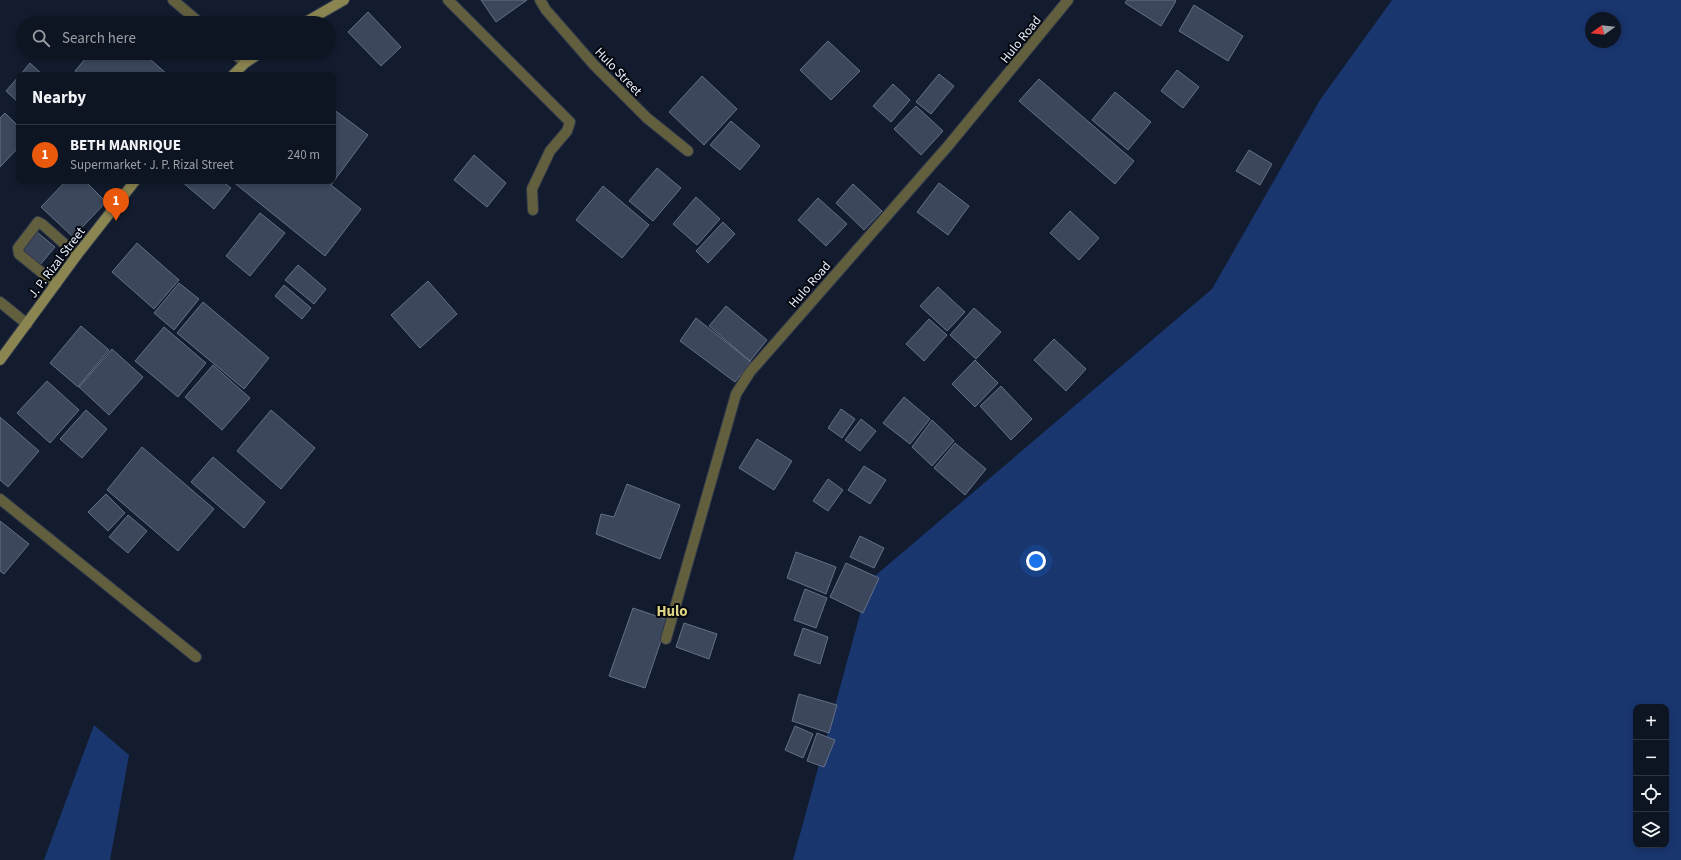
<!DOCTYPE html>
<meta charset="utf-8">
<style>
body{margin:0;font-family:"Source Sans 3",sans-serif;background:#1c222f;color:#f1f3f6}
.controls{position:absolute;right:12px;bottom:12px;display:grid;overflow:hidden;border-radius:8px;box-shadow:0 2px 6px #0003}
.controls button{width:36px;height:36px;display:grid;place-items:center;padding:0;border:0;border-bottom:1px solid #2e3440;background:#0e1522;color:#f1f3f6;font:20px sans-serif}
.compass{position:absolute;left:1585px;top:12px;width:36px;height:36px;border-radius:50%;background:#0e1522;box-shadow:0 2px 6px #0003;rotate:255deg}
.you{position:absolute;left:1036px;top:561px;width:14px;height:14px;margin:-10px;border:3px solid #fff;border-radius:50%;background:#1a73e8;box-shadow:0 0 0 6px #1a73e833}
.badge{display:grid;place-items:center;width:26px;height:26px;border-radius:50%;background:#ea580c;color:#fff;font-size:13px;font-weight:700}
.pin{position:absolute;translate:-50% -33px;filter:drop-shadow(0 1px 2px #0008)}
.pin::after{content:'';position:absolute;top:21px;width:14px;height:12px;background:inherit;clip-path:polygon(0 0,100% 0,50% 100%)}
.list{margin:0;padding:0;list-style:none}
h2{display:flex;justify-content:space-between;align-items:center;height:52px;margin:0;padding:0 16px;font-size:17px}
h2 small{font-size:13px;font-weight:400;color:#9b9fa5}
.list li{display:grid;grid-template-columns:26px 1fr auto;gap:12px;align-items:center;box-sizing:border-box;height:60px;padding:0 16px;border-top:1px solid #2e3440}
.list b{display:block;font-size:15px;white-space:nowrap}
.list p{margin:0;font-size:13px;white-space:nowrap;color:#9b9fa5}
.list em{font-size:13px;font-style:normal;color:#9b9fa5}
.icon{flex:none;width:22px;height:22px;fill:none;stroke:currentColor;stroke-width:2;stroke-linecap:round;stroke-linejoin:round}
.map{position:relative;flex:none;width:1681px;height:860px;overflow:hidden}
.search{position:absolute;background:#0e1522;box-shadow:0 2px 6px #0003;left:16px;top:16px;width:320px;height:44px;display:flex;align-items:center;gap:10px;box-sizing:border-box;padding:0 14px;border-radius:22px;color:#9b9fa5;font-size:15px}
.panel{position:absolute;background:#0e1522;box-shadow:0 2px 6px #0003;left:16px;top:72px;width:320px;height:112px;border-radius:8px}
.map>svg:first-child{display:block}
.water{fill:#1a366f;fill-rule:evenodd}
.building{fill:#3c475c;stroke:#637087}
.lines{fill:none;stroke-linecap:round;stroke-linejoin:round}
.service-casing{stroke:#30394b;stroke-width:12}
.minor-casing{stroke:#30394b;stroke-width:12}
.secondary-casing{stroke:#30394b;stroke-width:12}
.service{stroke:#625f3f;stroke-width:10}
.minor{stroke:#625f3f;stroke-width:10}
.secondary{stroke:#8b8551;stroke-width:10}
.labels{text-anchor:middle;stroke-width:4;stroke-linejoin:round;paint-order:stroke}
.street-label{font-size:13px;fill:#e7eefc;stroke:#04070e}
.quarter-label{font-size:15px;font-weight:bold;fill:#ddd486;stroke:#04070e}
</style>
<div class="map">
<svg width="1681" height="860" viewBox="0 0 1681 860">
<rect width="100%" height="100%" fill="#121c2e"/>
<path class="water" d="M1392 0H1681V860H793L869 581 1212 289 1320 100ZM1591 18H1615V42H1591ZM1636 707H1666V845H1636Z
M94 725 129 755 110 860H44Z"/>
<path class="building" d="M481 0H527L496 22Z
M1127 0H1174L1176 1 1161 26 1125 3Z
M1194 5 1243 36 1228 61 1179 31Z
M368 12 401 47 381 66 348 32Z
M828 41 860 71 831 100 800 70Z
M90 53H143L168 75H80L75 71Z
M30 63 43 75H20Z
M1177 70 1199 87 1183 108 1161 91Z
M939 74 954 86 931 114 916 102Z
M19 76V103L6 91Z
M702 76 737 109 704 145 669 112Z
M1039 79 1134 161 1115 184 1019 101Z
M893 84 910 100 891 122 873 106Z
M1115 92 1151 122 1128 150 1092 120Z
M916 106 943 131 921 155 894 129Z
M333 109 368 135 331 185 361 209 325 256 232 181H333Z
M5 113 19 127V147L0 167V118Z
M731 121 760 146 740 170 710 145Z
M1249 150 1272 164 1260 185 1236 171Z
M474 155 506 183 487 207 454 180Z
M657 168 681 188 653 221 629 201Z
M66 181H85L106 202 73 237 41 207Z
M181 181H222L231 188 214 209Z
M939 183 969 206 948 235 917 212Z
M853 184 882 211 864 230 836 203Z
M603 186 649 225 622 258 576 220Z
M696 197 720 219 697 245 673 224Z
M818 198 847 224 826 246 798 220Z
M1070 211 1099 238 1079 260 1050 233Z
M260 213 285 233 250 276 226 256Z
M723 222 735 234 708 263 696 251Z
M37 232 55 247 39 266 21 250Z
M137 243 179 280 154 309 112 272Z
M298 265 326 289 314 304 285 280Z
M428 281 457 314 420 348 391 315Z
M179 283 199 299 174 330 154 313Z
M284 285 311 308 302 319 275 296Z
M938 287 965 312 947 331 920 306Z
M203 302 269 358 244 389 177 333Z
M726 306 767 340 750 361 709 326Z
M974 308 1001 332 976 359 950 335Z
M696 318 751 362 735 382 680 341Z
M929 319 947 335 924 361 906 344Z
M81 326 109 350 78 387 50 363Z
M164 327 206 363 178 397 135 361Z
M1054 339 1086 369 1066 391 1034 360Z
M112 349 143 377 109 415 79 387Z
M975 360 998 383 975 407 952 384Z
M213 365 250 398 222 430 185 397Z
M47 381 79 410 50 443 17 413Z
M1001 386 1032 419 1011 440 980 406Z
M904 397 930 419 910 444 883 423Z
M841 409 855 419 842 438 828 428Z
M86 410 107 429 82 458 60 439Z
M271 410 315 448 281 489 237 451Z
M0 417 39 451 8 487 0 480Z
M861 419 876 431 860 451 845 440Z
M932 420 954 441 932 466 912 447Z
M757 439 792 461 774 490 739 468Z
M955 443 986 469 965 495 934 468Z
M142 447 214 509 178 551 107 490Z
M213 457 265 502 244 528 191 482Z
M864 466 886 480 870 504 848 490Z
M828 479 843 490 828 511 813 501Z
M627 484 680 505 660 559 596 534 601 514 614 517Z
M106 494 125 513 108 531 88 512Z
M128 515 147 531 128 553 109 537Z
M0 521 29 544 4 574 0 571Z
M860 536 884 548 874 568 850 557Z
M796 552 836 567 826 594 787 578Z
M846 563 879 578 863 613 830 597Z
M805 589 827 598 816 628 794 620Z
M633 608 668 620 645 688 609 676Z
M684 623 717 634 709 659 676 647Z
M803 628 828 637 820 664 794 655Z
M799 694 837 705 829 733 792 721Z
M795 726 813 734 803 758 785 750Z
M817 733 835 740 824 767 807 761Z"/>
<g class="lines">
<defs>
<path id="service" d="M173 0 200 23
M448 0 570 122 567 131 550 151 532 189 533 210
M234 53 245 63
M56 284 19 254 18 248 38 222 42 224 77 255
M0 302 27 324"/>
<path id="minor" d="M540 0 546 10 594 65 647 118 688 151
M0 499 196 657
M666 639 736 394 750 372 948 146 1068 0"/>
<path id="secondary" d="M304 23 344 0
M233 75 245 63 260 53
M0 360 77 255 135 181"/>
</defs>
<use href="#service" class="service-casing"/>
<use href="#minor" class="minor-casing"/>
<use href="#secondary" class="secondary-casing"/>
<use href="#service" class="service"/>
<use href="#minor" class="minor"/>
<use href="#secondary" class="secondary"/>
</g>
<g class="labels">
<g class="street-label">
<text transform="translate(1020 39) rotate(-51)" y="5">Hulo Road</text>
<text transform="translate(619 71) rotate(46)" y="5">Hulo Street</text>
<text transform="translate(56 262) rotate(-53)" y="5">J. P. Rizal Street</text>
<text transform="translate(809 284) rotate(-49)" y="5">Hulo Road</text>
</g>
<g class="quarter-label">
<text x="672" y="616">Hulo</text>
</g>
</g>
</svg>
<div class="controls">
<button>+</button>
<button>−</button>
<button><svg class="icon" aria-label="locate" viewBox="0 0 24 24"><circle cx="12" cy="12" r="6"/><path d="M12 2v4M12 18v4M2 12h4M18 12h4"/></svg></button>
<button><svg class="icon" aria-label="layers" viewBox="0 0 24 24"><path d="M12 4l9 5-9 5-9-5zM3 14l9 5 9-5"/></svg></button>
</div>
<svg class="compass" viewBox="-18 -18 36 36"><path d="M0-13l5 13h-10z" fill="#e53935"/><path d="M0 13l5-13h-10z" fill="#9b9fa5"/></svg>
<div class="you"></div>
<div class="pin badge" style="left:116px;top:221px">1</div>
<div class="search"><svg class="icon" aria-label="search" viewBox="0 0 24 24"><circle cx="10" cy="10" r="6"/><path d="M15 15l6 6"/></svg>Search here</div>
<section class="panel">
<h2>Nearby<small></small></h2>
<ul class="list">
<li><span class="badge">1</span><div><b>BETH MANRIQUE</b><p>Supermarket · J. P. Rizal Street</p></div><em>240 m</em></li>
</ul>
</section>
</div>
